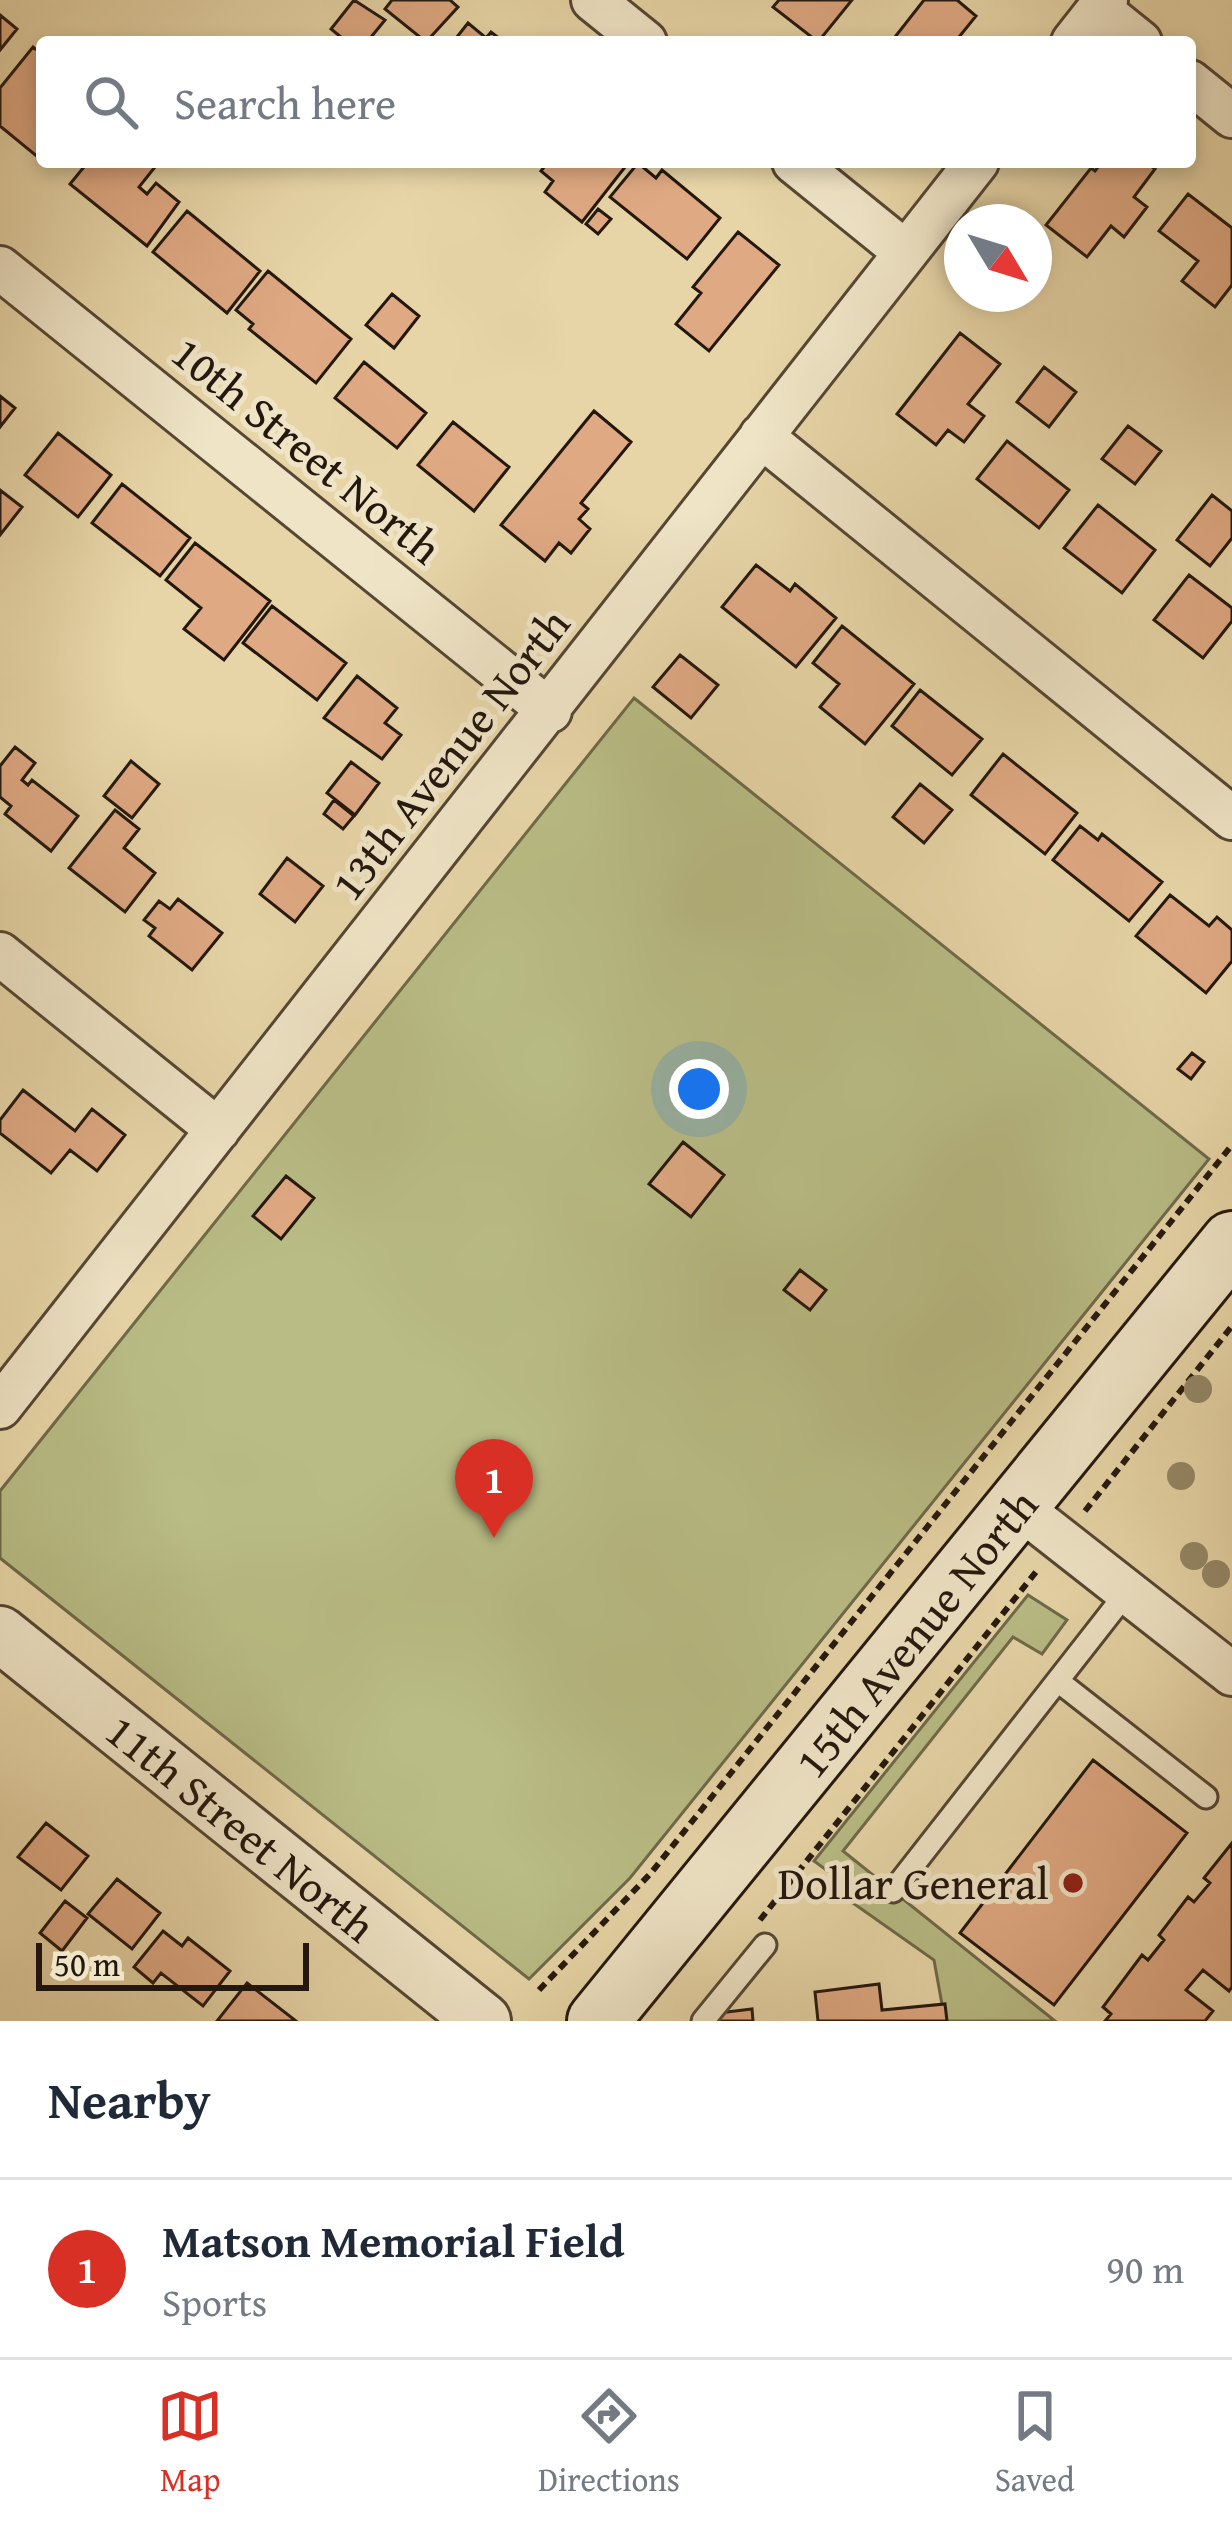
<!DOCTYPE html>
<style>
body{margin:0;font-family:"Gentium Book Plus",serif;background:#f6f6f7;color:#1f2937}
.compass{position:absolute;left:944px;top:204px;width:108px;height:108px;border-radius:50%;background:#fff;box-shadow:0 6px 18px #0003;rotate:128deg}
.scale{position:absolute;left:36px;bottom:30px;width:273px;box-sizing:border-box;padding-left:12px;border:6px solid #24180e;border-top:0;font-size:33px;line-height:42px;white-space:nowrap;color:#24180e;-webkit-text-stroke:9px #efe4c6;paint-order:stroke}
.you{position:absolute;left:699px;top:1089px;width:42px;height:42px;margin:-30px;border:9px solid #fff;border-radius:50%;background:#1a73e8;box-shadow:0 0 0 18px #1a73e833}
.badge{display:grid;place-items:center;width:78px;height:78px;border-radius:50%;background:#d93025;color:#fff;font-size:39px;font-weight:700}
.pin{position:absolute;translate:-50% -99px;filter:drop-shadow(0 3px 6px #0008)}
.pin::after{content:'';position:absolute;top:63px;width:42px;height:36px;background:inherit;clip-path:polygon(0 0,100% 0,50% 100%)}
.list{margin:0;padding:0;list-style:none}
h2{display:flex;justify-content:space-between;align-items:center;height:156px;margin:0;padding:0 48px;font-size:51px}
h2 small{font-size:39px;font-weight:400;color:#747a83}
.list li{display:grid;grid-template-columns:78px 1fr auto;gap:36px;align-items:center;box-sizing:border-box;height:180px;padding:0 48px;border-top:3px solid #e0e1e3}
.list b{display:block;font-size:45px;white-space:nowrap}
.list p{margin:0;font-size:39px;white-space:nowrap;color:#747a83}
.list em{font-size:39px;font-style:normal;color:#747a83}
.icon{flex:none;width:66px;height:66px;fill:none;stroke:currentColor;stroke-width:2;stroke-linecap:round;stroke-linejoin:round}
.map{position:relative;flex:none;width:1232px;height:2021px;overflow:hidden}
.search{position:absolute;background:#fff;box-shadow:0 6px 18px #0003;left:36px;right:36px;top:36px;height:132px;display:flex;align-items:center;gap:30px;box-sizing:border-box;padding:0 42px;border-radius:12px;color:#747a83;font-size:45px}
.sheet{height:336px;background:#fff}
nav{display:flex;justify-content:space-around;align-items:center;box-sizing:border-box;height:168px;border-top:3px solid #e0e1e3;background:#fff;font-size:33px;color:#747a83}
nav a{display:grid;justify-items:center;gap:6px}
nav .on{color:#d93025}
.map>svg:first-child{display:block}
.green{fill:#b9bc85;stroke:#6e6a4a;stroke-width:3}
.building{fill:#dfa983;stroke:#24180e;stroke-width:3}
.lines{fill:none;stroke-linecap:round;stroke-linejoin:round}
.service-casing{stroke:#554734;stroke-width:27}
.minor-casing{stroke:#554734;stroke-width:48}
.tertiary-casing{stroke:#554734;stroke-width:60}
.secondary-casing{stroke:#24180e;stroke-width:66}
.path{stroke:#24180e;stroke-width:6;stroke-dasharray:9 6;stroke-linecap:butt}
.service{stroke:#efe4c6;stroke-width:21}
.minor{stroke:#efe4c6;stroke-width:42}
.tertiary{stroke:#efe4c6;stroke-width:54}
.secondary{stroke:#efe4c6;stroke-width:60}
.tree{fill:#948867}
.poi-dot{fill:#8f2418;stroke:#efe4c6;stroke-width:4.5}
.labels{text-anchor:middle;stroke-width:10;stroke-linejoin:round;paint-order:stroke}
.street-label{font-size:45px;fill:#24180e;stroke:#efe4c6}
.poi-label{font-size:45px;fill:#24180e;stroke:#efe4c6;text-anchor:end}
</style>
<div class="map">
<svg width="1232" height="2021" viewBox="0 0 1232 2021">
<rect width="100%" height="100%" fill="#e7d5a7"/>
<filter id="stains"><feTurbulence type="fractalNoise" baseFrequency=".00167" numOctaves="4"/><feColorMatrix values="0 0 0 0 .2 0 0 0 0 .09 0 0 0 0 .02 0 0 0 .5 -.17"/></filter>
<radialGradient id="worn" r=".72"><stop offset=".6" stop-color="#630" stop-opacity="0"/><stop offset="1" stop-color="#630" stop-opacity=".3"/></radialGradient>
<path class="green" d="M634 698 1209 1159 630 1878 529 1979 0 1558V1491Z
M1028 1595 1067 1620 1042 1654 1013 1637 843 1851 1055 2021H945L934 1960 843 1896 848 1886 814 1861Z"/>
<path class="building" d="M354 0 385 20 367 42H347L331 29Z
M392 0H450L458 7 426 42 385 9Z
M779 0H852L818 42 773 7Z
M924 0H957L976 16 955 42H891Z
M0 15 17 29 0 50Z
M468 23 486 38 491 32 504 42H453Z
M33 47 42 54 39 158 0 126V88Z
M88 162H159L139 187 147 194 156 183 179 202 147 246 70 184Z
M548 162H629L582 222 545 192 553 181 541 171Z
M1102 162H1146L1155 169 1134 197 1147 207 1124 237 1111 226 1087 257 1046 225 1091 168 1095 171Z
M638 163 656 178 662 170 720 218 687 259 610 197Z
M1188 194 1232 228V285L1215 307 1182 281 1198 261 1159 231Z
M598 209 611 219 598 234 586 224Z
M187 211 260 271 227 313 153 252Z
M738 232 779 265 709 351 676 324 701 293 693 287Z
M268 271 351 339 316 383 249 329 253 324 236 310Z
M392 294 419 316 394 348 366 325Z
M960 333 1000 364 968 404 984 416 964 442 948 430 936 445 897 414Z
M364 362 426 413 397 448 335 398Z
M1044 367 1076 392 1049 427 1017 402Z
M0 396 15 408 0 427Z
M594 411 631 442 581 503 588 509 579 519 590 529 571 553 559 543 545 561 501 525Z
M453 422 509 467 474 511 418 465Z
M1128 426 1161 451 1135 484 1102 459Z
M58 433 111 475 78 517 25 475Z
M1007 441 1069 490 1039 528 977 479Z
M122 484 190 538 160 576 92 523Z
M0 490 22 507 0 535Z
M1212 495 1232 511V538L1210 566 1177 540Z
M1098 505 1155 550 1122 593 1064 548Z
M195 543 270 601 224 660 184 629 201 608 166 580Z
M756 565 790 591 795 584 836 618 796 667 722 607Z
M1189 575 1232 608V621L1203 658 1154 620Z
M272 606 346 663 317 700 243 643Z
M842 626 914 684 865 744 820 707 839 684 813 663Z
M680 655 718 685 691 718 653 687Z
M357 676 397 708 385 723 401 735 382 759 324 718Z
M920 690 982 739 952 775 892 726Z
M15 747 35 763 22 780 28 785 32 780 78 816 51 851 5 814 11 806 0 797V766Z
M1003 754 1077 813 1045 854 971 795Z
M131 761 159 784 132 818 104 796Z
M351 762 379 783 355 815 327 793Z
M920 784 952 810 924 843 893 817Z
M334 800 354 816 343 829 324 814Z
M115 810 139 829 124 848 155 873 125 912 69 868Z
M1080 826 1098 840 1102 834 1162 882 1129 921 1053 860Z
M287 858 323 886 295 922 260 894Z
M1170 895 1209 926 1217 917 1232 930V961L1206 993 1136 936Z
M178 899 222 933 192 970 149 936 155 928 144 920 159 901 170 909Z
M1192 1053 1204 1062 1191 1079 1178 1069Z
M23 1090 75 1131 92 1109 125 1135 97 1171 70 1150 51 1173 0 1133V1120Z
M683 1142 724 1175 691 1217 649 1184Z
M286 1176 314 1198 281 1239 253 1216Z
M800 1270 826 1290 810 1310 784 1290Z
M1093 1760 1187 1833 1054 2005 960 1933Z
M46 1823 88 1856 61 1890 18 1857Z
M1232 1843V1987L1229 1991 1203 1970 1186 1990 1213 2011 1205 2021H1105L1111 2014 1103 2007 1142 1955 1148 1960 1164 1940 1159 1935 1188 1897 1194 1902 1210 1883 1204 1878Z
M117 1879 160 1913 132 1949 88 1914Z
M65 1901 87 1918 62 1951 40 1933Z
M163 1931 182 1946 188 1938 230 1971 203 2006 161 1973 153 1983 134 1967Z
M247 1983 296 2021H217Z
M879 1984 882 2010 945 2004 947 2021H818L815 1992Z
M752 2009 753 2021H711L710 2014Z"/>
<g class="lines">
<defs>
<path id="service" d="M1058 1681 1206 1797
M893 1891 1127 1592
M703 2021 765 1945"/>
<path id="minor" d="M593 0 645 42
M1099 9 1140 42
M1073 42 1106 0
M1190 82 1232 116
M794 162 904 251
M0 268 550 711
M761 436 1232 818
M0 954 218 1130
M0 1407 977 162
M1019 1507 1232 1674"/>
<path id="tertiary" d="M0 1634 483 2021"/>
<path id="secondary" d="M598 2021 1232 1242"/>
</defs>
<use href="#service" class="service-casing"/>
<use href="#minor" class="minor-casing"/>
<use href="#tertiary" class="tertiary-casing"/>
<use href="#secondary" class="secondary-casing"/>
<path class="path" d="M1085 1511 1232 1326
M760 1920 1039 1568
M539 1990 651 1873 1232 1145"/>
<use href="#service" class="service"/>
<use href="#minor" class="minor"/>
<use href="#tertiary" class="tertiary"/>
<use href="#secondary" class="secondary"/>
</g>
<g class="tree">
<circle cx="1198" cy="1389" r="14"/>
<circle cx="1181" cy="1476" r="14"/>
<circle cx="1194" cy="1556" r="14"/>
<circle cx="1216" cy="1574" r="14"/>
</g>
<circle class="poi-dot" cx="1073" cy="1883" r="12"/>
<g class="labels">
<g class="street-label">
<text transform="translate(307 450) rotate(39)" y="16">10th Street North</text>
<text transform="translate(450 754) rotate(-52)" y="16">13th Avenue North</text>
<text transform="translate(916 1633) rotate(-51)" y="16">15th Avenue North</text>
<text transform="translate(241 1828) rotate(39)" y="16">11th Street North</text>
</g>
<g class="poi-label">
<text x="1049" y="1899">Dollar General</text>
</g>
</g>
<rect width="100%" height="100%" filter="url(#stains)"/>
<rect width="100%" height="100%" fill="url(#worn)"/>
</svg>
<svg class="compass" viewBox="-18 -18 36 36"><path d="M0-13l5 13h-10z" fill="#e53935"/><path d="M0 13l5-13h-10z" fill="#747a83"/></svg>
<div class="scale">50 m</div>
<div class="you"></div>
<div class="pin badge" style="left:494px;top:1538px">1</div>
<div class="search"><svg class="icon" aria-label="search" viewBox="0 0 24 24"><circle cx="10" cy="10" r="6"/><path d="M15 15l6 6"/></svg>Search here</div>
</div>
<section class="sheet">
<h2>Nearby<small></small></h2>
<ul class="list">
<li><span class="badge">1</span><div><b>Matson Memorial Field</b><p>Sports</p></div><em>90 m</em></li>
</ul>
</section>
<nav>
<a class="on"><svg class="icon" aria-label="map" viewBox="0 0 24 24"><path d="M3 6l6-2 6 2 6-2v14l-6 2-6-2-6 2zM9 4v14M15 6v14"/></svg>Map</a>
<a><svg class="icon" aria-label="directions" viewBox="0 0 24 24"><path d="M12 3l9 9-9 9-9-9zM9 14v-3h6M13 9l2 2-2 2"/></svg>Directions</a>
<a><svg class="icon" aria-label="saved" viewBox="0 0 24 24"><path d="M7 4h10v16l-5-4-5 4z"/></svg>Saved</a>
</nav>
